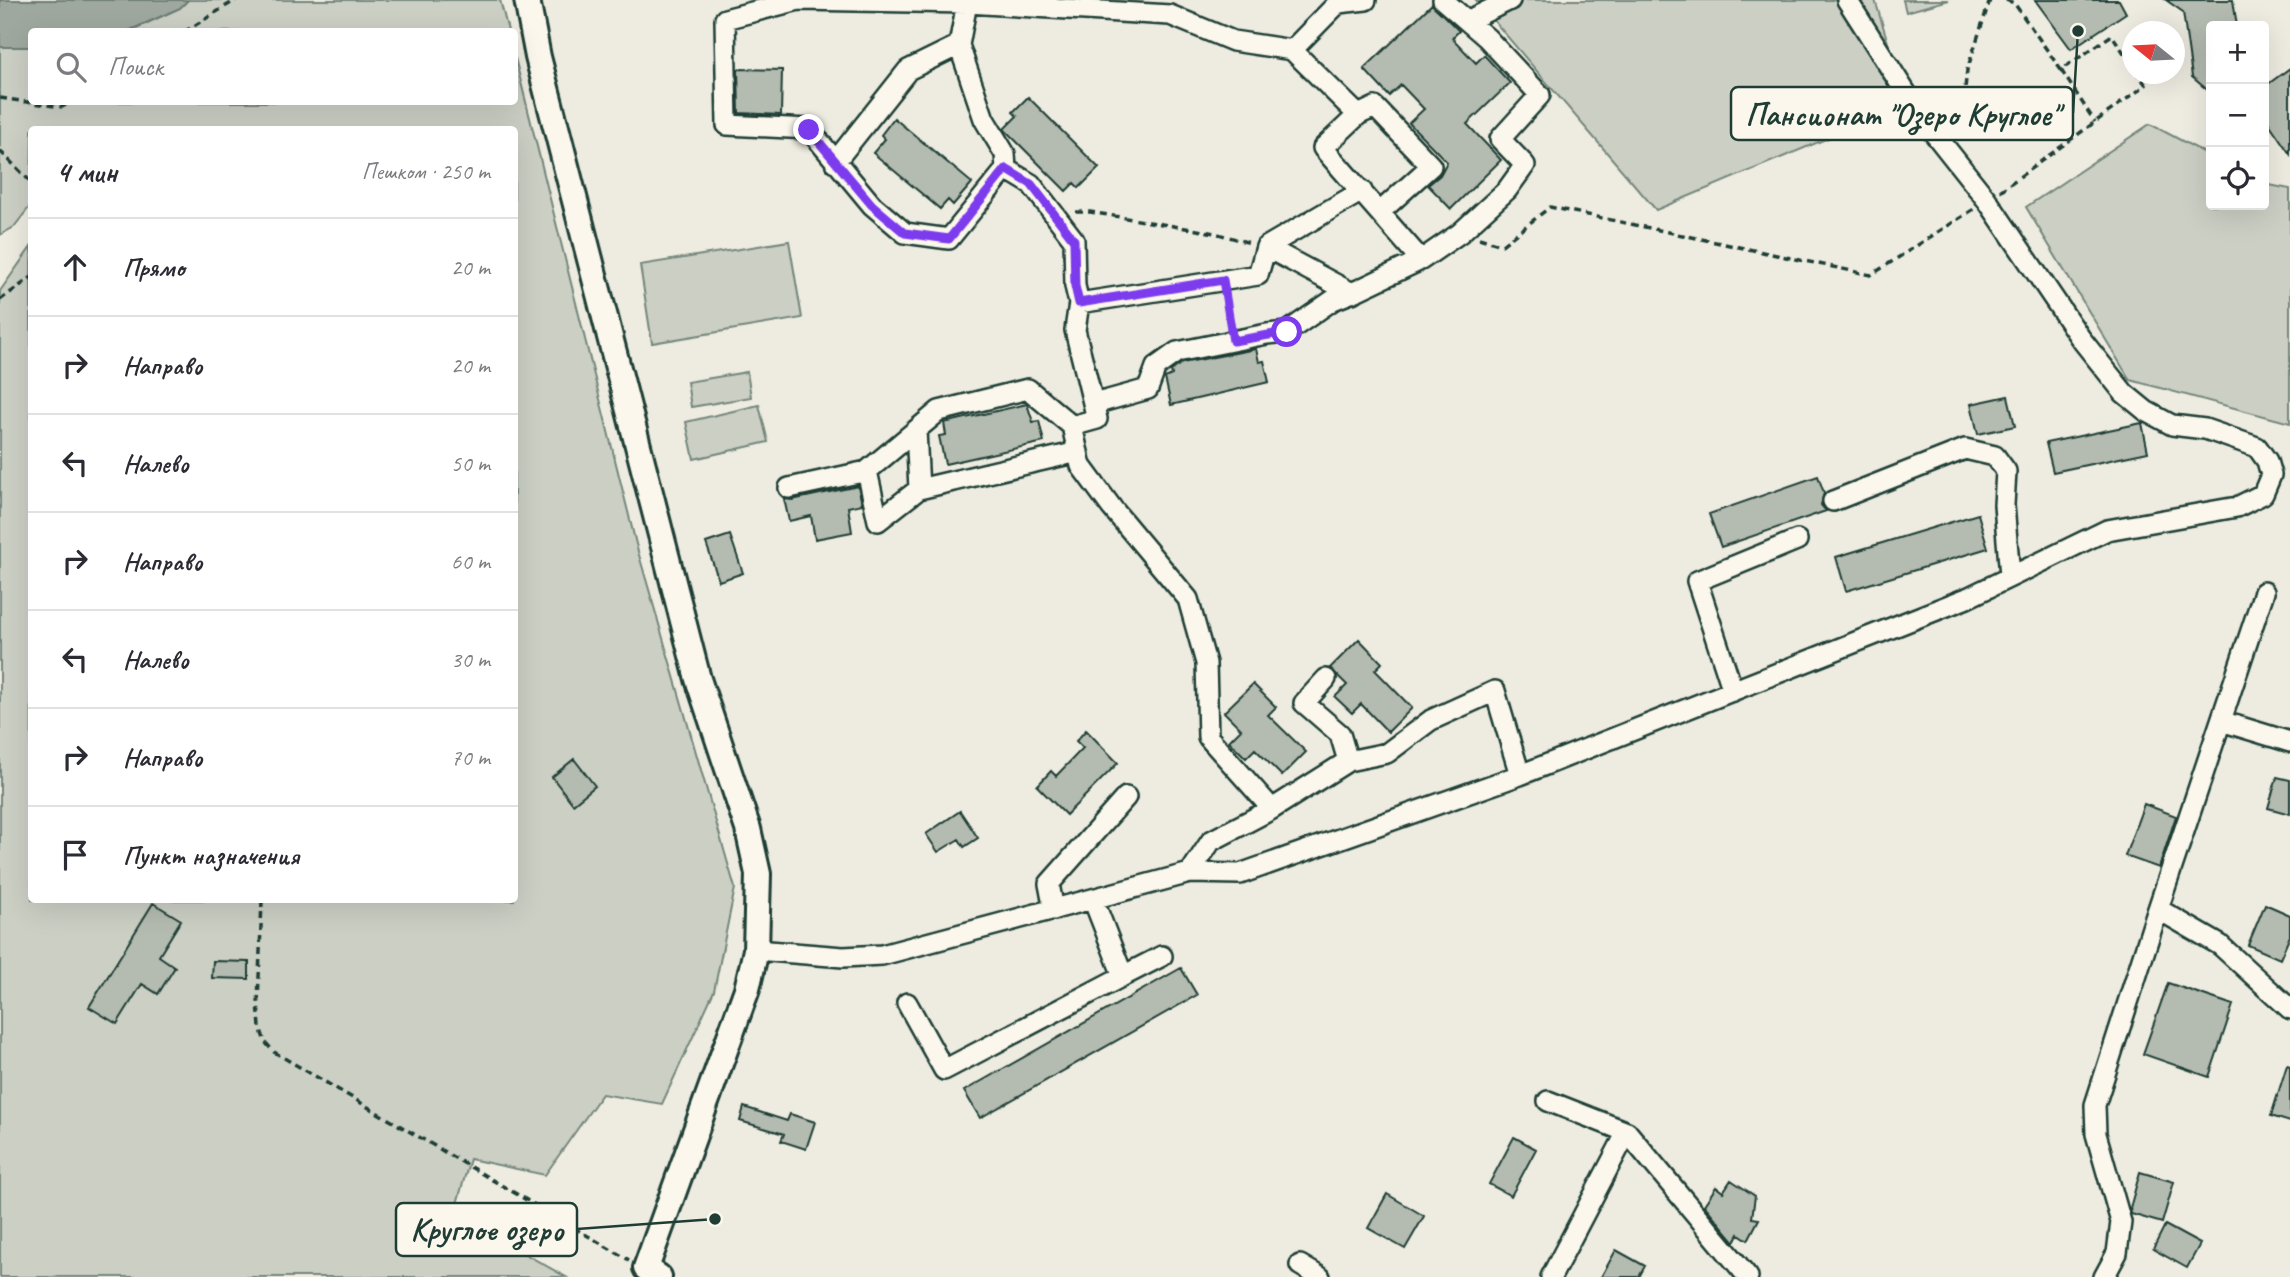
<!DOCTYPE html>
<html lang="ru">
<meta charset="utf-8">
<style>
body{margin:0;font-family:Caveat,sans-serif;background:#f2f2f3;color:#2b2b33}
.controls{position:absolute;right:21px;top:21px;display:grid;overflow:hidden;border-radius:7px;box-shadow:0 7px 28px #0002}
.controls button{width:63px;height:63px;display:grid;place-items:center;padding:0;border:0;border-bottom:2px solid #e1e1e2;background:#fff;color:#2b2b33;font:35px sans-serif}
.compass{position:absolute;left:2122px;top:21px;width:63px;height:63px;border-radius:50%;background:#fff;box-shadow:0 7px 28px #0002;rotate:288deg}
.stop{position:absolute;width:21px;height:21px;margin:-16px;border:5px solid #7c3aed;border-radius:50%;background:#fff}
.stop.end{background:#7c3aed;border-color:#fff;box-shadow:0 2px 7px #0008}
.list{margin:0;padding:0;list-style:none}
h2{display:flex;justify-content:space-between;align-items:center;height:91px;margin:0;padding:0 28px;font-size:30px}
h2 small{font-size:23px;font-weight:400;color:#7c7c81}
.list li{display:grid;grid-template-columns:46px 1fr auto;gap:21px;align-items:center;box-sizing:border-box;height:98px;padding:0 28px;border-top:2px solid #e1e1e2}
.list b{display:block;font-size:26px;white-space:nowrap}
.list em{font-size:23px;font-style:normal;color:#7c7c81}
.icon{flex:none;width:38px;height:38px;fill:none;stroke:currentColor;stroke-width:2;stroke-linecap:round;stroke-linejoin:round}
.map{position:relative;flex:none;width:2290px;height:1277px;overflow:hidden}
.search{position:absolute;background:#fff;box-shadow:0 7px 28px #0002;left:28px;top:28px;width:490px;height:77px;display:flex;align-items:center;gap:18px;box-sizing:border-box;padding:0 24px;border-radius:7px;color:#7c7c81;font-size:26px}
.panel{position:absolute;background:#fff;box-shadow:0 7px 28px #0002;left:28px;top:126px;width:490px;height:777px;border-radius:7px}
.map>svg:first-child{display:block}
.green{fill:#cbcfc4;stroke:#75867c;stroke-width:2}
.water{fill:#9fa89f;stroke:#6c7d74;stroke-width:2}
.building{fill:#b4bbb0;stroke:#1f3d34;stroke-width:2}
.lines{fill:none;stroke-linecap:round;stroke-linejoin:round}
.minor-casing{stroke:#1f3d34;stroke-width:24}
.major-casing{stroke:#1f3d34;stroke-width:30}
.path{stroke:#1f3d34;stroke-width:3.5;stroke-dasharray:7 5;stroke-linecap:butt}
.minor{stroke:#fbf7ec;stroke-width:19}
.major{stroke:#fbf7ec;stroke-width:24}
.route{stroke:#7c3aed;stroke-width:9}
.leader{fill:none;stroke:#1f3d34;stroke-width:2.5}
.callout-dot{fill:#1f3d34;stroke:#fbf7ec;stroke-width:2.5}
.callout{fill:#fbf7ec;stroke:#1f3d34;stroke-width:2.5}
.callout-label{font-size:32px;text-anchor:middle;font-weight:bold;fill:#1f3d34}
</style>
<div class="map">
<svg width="2290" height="1277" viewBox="0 0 2290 1277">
<rect width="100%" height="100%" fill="#eeece1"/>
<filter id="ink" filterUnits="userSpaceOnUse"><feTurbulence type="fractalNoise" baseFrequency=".0143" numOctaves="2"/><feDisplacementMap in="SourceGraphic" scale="14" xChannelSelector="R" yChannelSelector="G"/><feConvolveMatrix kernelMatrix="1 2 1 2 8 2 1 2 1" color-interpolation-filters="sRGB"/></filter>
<g filter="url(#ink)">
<path class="green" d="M188 0H500L508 31 128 32 180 8Z
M1476 0H1875L1907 105 1656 210Z
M1903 0H1949L1906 12Z
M0 47H31L32 102H514L515 58 637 548 735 888 714 991 662 1104 602 1094 545 1175 470 1159 454 1214 566 1277H0V291L31 247 32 900H514V130H32L31 205 14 227 0 235Z
M2150 124 2211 156V205H2264V184L2290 189V423L2130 380 2026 207Z
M789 241 802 318 652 343 640 265Z
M747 372 751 397 691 407 687 382Z
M759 405 768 442 694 459 686 422Z"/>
<path class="water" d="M0 0H188L180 8 128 31 32 32 31 47H0Z"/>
<path class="building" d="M2035 0H2119L2126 13 2071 49Z
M2166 0H2233L2237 26H2211V93L2192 77 2183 12Z
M1432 4 1459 31 1452 38 1476 63 1484 55 1510 83 1467 124 1501 160 1451 209 1428 185 1440 175 1447 162 1409 123 1424 109 1401 85 1389 96 1364 69Z
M2290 68V154L2264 116V87Z
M738 69 782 70 781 115 739 113Z
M1028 97 1099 168 1079 188 1074 183 1066 191 1004 129 1017 116 1013 112Z
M894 118 972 183 953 205 948 200 940 209 873 153 885 139 881 135Z
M1256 349 1259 362 1264 361 1269 382 1171 405 1165 378 1172 375 1171 371 1182 363Z
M2008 396 2015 426 1978 434 1971 404Z
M1027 404 1033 422 1039 421 1044 442 945 464 939 436 946 435 944 423Z
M2142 423 2148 452 2053 472 2046 443Z
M1818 476 1824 493 1821 505 1826 511 1721 547 1709 514Z
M858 486 862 504 848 507 852 532 815 539 811 516 789 521 784 499 792 500Z
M1978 514 1988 548 1846 591 1836 557Z
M730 535 743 573 719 581 706 543Z
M1359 639 1382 663 1375 670 1412 708 1388 732 1361 704 1352 713 1335 697 1347 685 1330 668Z
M1253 684 1276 707 1268 715 1306 752 1282 776 1255 749 1246 758 1229 741 1241 729 1224 712Z
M1086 730 1118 763 1066 815 1037 786 1051 771 1056 776 1083 748 1076 741Z
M574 759 595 786 573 804 552 777Z
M2277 777 2290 780V814L2268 808Z
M2144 804 2176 816 2159 868 2125 856Z
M960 811 978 838 964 847 959 839 938 852 926 834Z
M153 903 181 920 159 956 175 967 158 994 142 984 117 1024 89 1007Z
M2265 904 2290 915V936L2280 959 2248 945Z
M213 961 249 962V979L212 978Z
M1181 968 1197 995 980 1118 964 1091Z
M2168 983 2233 1005 2209 1077 2143 1054Z
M2287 1065 2290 1066V1122L2271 1116Z
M744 1107 787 1121 790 1114 815 1122 806 1149 781 1141 784 1134 740 1121Z
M1514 1137 1536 1149 1511 1196 1489 1184Z
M2140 1172 2174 1182 2162 1223 2131 1214 2130 1208Z
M1731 1180 1755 1196 1752 1218 1759 1219 1748 1240 1739 1234 1735 1242 1704 1205 1716 1187 1723 1192Z
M1387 1194 1424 1216 1405 1249 1368 1228Z
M2165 1225 2200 1244 2187 1268 2153 1249Z
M1616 1250 1645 1266 1639 1277H1601Z"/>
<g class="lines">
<defs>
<path id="minor" d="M1366 0 1338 3 1292 50 1358 115 1323 148 1421 260
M967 3 959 45 984 119 1005 154 1006 169
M1467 21 1510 0
M1358 115 1375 107 1431 166 1380 212
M835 162 908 70 959 45
M1266 247 1352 293
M1079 303 1258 275 1266 247 1362 191
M1094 404 1148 389 1156 367 1177 352 1267 334 1287 332 1333 300 1358 290 1421 260 1460 233 1507 190 1525 165 1500 139 1540 95 1487 38 1443 0
M916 430 919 489
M867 471 939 411 1028 389 1072 426
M789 488 867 471 878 521 919 489 1078 452
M1833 501 1965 449 1995 456 2006 471 2004 505 2010 576
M1326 679 1304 703 1340 734 1348 761
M1733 691 1697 581 1797 540
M2221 721 2290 742
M1272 809 1348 761 1387 753 1431 720 1495 691 1520 775
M1190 873 1211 841 1272 809 1208 737 1206 663 1188 599 1112 508 1081 466 1072 426 1097 419 1075 330 1079 303 1075 286 1074 240 1031 184 1006 169 949 239 905 233 872 205 809 129 727 125 725 19 799 0 967 3 1170 15 1233 41 1292 50
M2158 909 2264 592
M1054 910 1049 884 1126 797
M756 950 843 957 882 955 1190 873 1240 874 1520 775 1967 598 2107 530 2237 507 2263 494 2271 475 2267 461 2257 447 2205 429 2172 425 2146 411 2124 393 2081 339 1987 200 1922 118 1847 0
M1123 976 1162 956
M907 1003 944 1070 1123 976 1093 899
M1548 1101 1627 1132 1748 1277
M1300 1265 1320 1277
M1551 1277 1627 1132
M2104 1277 2117 1253 2121 1222 2096 1134 2095 1105 2158 909 2220 945 2290 1009"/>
<path id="major" d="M527 0 538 57 698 679 748 829 758 874 756 950 747 989 646 1268 659 1277"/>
</defs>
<use href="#minor" class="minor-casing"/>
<use href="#major" class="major-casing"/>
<path class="path" d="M2006 0 2014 3 2061 70 2112 35 2132 65
M184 32 236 0
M2061 70 2095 122
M0 98 62 107 71 102
M1952 130 1961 124 1967 70 1990 0
M0 151 32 183
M2000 191 2146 85 2138 74
M1076 212H1090L1215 233 1250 243
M1479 238 1502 245 1550 207 1871 275 1974 209
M1226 298 1230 325
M0 300 32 277
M262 900 258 1003 260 1027 265 1042 274 1052 629 1260"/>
<use href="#minor" class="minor"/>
<use href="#major" class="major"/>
</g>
</g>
<g class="lines" filter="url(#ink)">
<path class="route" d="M809 130 872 205 905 233 949 239 1006 169 1031 184 1074 240 1075 286 1079 303 1223 280 1233 341 1287 332"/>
</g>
<path class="leader" d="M2078 31L2073 113M715 1219L577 1229"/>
<g class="callout-dot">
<circle cx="2078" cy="31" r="7"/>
<circle cx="715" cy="1219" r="7"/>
</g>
<g class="callout">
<rect x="1731" y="87" width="342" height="53" rx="7"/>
<rect x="396" y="1203" width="181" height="53" rx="7"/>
</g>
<g class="callout-label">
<text x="1902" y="125">Пансионат "Озеро Круглое"</text>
<text x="487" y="1240">Круглое озеро</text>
</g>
</svg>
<div class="controls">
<button>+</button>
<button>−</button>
<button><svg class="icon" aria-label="locate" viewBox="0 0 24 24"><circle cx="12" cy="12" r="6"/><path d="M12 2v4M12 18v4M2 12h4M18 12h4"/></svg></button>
</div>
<svg class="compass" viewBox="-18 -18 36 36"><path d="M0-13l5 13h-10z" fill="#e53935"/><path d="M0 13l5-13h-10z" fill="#7c7c81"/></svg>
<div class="stop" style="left:1287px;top:332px"></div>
<div class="stop end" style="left:809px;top:130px"></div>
<div class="search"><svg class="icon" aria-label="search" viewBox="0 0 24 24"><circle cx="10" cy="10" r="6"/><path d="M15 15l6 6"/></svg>Поиск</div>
<section class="panel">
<h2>4 мин<small>Пешком · 250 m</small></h2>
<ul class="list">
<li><svg class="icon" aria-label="ahead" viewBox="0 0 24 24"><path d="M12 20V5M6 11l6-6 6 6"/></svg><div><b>Прямо</b></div><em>20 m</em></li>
<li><svg class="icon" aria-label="right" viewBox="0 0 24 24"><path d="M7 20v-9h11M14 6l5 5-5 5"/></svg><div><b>Направо</b></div><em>20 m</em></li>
<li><svg class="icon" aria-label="left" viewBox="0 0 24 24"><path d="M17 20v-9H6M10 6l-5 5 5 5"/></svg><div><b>Налево</b></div><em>50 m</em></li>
<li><svg class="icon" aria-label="right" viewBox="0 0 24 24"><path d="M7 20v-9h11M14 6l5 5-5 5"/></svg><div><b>Направо</b></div><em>60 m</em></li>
<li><svg class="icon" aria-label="left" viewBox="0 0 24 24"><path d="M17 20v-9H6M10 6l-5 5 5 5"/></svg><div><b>Налево</b></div><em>30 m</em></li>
<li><svg class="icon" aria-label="right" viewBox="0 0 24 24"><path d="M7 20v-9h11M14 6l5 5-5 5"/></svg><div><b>Направо</b></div><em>70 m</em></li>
<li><svg class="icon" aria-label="arrive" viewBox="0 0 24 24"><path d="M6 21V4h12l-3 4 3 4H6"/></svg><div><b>Пункт назначения</b></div></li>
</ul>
</section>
</div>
